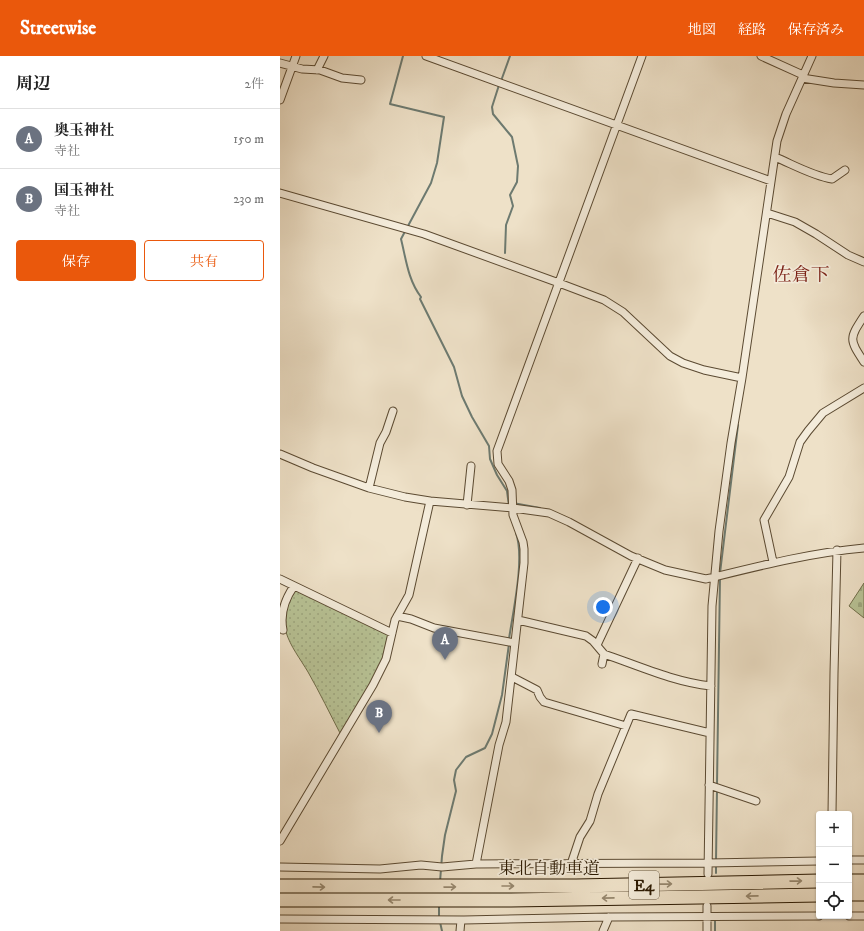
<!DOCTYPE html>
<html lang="ja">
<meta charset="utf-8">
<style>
body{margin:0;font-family:"IM FELL DW Pica","Noto Serif JP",serif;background:#f2f2f2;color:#222}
.controls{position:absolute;right:12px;bottom:12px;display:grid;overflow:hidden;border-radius:4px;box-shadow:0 1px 3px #0004}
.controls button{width:36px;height:36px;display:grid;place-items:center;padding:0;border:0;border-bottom:1px solid #e0e0e0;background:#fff;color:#222;font:20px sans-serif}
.you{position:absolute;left:323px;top:551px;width:14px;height:14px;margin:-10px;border:3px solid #fff;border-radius:50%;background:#1a73e8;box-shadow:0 0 0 6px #1a73e833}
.badge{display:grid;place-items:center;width:26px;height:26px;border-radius:50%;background:#ea580c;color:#fff;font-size:13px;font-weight:700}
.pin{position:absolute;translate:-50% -33px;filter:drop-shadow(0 1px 2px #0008)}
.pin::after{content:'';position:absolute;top:21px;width:14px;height:12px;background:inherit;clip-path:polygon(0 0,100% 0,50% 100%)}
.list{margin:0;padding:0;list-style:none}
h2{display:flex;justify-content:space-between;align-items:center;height:52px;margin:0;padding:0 16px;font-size:17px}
h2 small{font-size:13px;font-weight:400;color:#767676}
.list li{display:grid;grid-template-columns:26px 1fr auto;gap:12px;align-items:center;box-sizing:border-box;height:60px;padding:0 16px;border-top:1px solid #e0e0e0}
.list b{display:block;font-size:15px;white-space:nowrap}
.list p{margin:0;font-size:13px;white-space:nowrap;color:#767676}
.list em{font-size:13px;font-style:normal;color:#767676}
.actions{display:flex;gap:8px;padding:12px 16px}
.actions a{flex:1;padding:9px 0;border:1px solid #ea580c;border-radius:4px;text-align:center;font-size:14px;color:#ea580c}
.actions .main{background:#ea580c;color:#fff}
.icon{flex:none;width:22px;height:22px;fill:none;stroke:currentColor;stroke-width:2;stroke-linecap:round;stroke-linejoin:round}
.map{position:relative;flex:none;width:584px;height:875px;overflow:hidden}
header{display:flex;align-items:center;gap:24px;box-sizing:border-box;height:56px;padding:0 20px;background:#ea580c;color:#fff}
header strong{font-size:19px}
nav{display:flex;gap:22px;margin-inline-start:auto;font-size:14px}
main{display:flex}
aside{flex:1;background:#fff}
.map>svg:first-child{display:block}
.grass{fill:url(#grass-dots);stroke:#716e4b}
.cemetery{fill:url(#cemetery-stones);stroke:#716e4b}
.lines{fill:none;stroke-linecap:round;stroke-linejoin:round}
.stream{stroke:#6d7a70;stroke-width:2}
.minor-casing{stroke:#5b4a32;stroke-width:9}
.motorway-casing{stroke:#2a1800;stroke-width:15}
.minor{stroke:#f4ecdb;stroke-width:7}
.motorway{stroke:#eee1c8;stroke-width:13}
.oneway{stroke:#96876e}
.labels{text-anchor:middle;stroke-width:3.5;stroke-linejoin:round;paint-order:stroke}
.shield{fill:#f4ecdb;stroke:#675842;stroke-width:1}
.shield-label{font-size:16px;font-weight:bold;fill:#2a1800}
.street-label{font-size:17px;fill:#2a1800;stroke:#f4ecdb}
.quarter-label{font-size:19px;fill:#7a1f14;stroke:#f4ecdb}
</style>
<header>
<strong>Streetwise</strong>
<nav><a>地図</a><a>経路</a><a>保存済み</a></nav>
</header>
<main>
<aside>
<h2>周辺<small>2件</small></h2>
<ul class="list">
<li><span class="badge" style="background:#6b7280">A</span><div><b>奥玉神社</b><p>寺社</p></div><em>150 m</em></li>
<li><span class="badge" style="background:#6b7280">B</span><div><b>国玉神社</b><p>寺社</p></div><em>230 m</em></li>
</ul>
<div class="actions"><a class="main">保存</a><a>共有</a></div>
</aside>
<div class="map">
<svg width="584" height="875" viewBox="0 0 584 875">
<defs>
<pattern id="grass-dots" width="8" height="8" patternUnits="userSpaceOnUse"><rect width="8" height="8" fill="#b8c396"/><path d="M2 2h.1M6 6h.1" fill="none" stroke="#9ea780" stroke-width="1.8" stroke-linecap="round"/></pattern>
<pattern id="cemetery-stones" width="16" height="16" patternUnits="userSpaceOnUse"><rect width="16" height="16" fill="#b8c396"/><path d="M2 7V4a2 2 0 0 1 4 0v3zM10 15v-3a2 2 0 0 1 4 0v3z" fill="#9ea780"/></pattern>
</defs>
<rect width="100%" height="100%" fill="#eee1c8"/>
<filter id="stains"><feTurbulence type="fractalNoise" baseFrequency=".005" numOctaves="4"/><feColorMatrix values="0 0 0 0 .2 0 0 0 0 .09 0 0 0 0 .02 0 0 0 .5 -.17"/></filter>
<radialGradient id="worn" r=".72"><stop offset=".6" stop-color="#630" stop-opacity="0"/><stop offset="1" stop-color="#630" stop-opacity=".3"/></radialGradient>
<path class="grass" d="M16 533 109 578 104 599 95 620 61 679C50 658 40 637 28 616 21 604 10 590 6 576 1 559 7 547 16 533Z"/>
<path class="cemetery" d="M584 527V562L569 550Z"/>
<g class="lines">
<path class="stream" d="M123 0 110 48 164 61 157 107 151 127 121 183C126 203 128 224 141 241L140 243 174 311 182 340 192 361 209 390 210 403 217 419 227 435 229 450
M221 25 230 0
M219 29 212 51 213 58 232 81 238 110 237 126 230 139 233 150 226 169 225 197
M233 447 260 452
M440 517 458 369
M229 583C233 555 245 503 236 477
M437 729 440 521
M436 805 437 733
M436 817V809
M160 826 162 800 165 779 176 735 174 724 176 714 186 701 205 692 212 678 222 639 229 588
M159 848V862
M160 866 162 875
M435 875V863"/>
<defs>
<path id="minor" d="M146 0 491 125
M481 0 523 19
M0 7 22 13 40 14 62 22 81 24
M37 14 44 0
M522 22 554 27 584 29
M0 44 16 0
M495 101C514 109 533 120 552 123L565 114
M0 137 144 178 279 227 324 244 343 256 390 300 403 307 424 314 462 322
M487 157 515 166 536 178 568 199 584 206
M584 260C569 283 569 283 584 306
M0 398 33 412 89 432 125 441 150 445 233 452 269 457 289 466 351 500 385 514 426 523C479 510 529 497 584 492
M89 432 100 387 106 376 113 355
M187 449 191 410
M493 506 484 464 509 421 520 386 528 375 543 357 584 332
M0 523 112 577
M117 560 131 563 154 572 235 587
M238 564 306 580 313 585 324 598 322 608
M3 574C0 559 5 543 14 530
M317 589 358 502
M324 598C359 610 394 626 431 630
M232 621 257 634 260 641 264 646 346 670
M429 729 476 745
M552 758 554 617 557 494
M0 785 93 629 106 603 115 564 129 539 150 445
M569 804H584
M196 808 219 689 226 666 244 507V493L243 486 233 459 232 434 229 425 218 408 217 395 362 0
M291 808 300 781 310 765 318 738 351 658 430 677
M0 811 100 813 141 809 162 811 196 808 428 807 539 805
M428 818 432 550 439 475 451 387 462 322 497 85 506 58 532 0
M427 850V875
M569 860H584
M0 863 184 864 329 861 539 860
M180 875 181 864
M323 875 329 861"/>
<path id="motorway" d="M569 825H584
M0 830H296L539 825
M569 838H584
M0 844H231L539 839"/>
</defs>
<use href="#minor" class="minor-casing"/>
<use href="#motorway" class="motorway-casing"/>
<use href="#minor" class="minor"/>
<use href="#motorway" class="motorway"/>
</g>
<defs><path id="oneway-shaft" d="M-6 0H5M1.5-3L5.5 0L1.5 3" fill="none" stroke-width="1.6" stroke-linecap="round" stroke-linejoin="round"/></defs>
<g class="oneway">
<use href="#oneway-shaft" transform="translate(516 825) rotate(-1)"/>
<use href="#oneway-shaft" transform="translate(386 828) rotate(-1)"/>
<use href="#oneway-shaft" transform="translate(228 830)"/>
<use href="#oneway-shaft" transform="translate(39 831) rotate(1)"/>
<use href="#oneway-shaft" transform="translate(170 831) rotate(-1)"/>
<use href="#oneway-shaft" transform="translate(472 840) rotate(179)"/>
<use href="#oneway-shaft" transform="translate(328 842) rotate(179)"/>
<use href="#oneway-shaft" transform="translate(114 844) rotate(180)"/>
</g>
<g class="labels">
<rect class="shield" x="349" y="815" width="30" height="28" rx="3"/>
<g class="shield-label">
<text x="364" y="835">E4</text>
</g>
<g class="street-label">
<text x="269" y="818">東北自動車道</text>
</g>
<g class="quarter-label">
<text x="521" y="225">佐倉下</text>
</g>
</g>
<rect width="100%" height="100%" filter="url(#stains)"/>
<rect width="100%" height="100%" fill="url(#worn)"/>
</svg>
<div class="controls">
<button>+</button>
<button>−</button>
<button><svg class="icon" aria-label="locate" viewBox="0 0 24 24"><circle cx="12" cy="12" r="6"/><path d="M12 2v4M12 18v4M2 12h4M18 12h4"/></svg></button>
</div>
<div class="you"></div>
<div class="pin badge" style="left:165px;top:604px;background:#6b7280">A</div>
<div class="pin badge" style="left:99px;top:677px;background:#6b7280">B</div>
</div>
</main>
